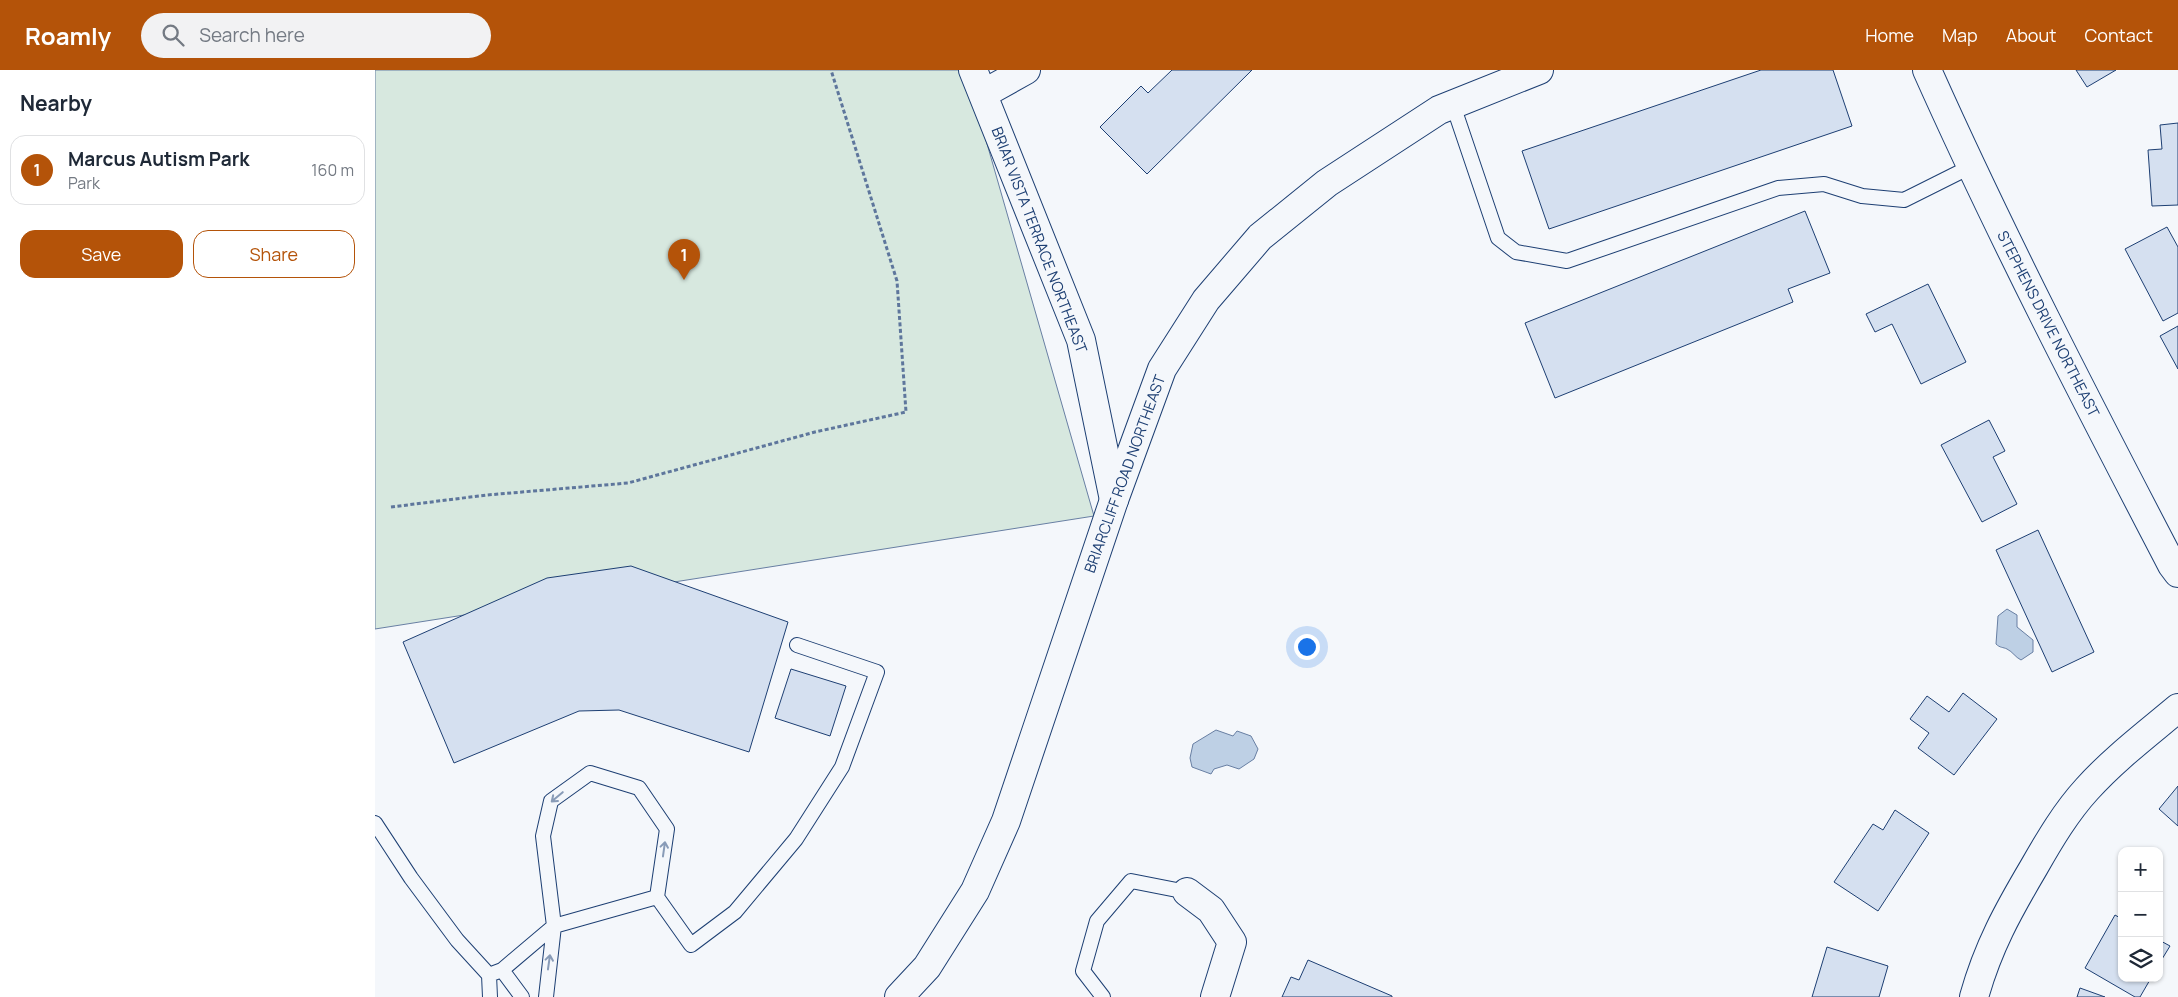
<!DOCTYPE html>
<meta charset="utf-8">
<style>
body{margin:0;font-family:Manrope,sans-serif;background:#f2f2f3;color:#1f2937}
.controls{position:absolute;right:15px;bottom:15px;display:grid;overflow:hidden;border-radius:10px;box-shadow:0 1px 4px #0004}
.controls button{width:45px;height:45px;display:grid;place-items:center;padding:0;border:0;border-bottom:1px solid #e0e1e3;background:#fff;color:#1f2937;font:25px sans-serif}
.you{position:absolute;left:931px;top:576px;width:18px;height:18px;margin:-12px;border:4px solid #fff;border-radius:50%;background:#1a73e8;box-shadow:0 0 0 8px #1a73e833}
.badge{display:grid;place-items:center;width:32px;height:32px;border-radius:50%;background:#b45309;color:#fff;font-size:16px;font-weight:700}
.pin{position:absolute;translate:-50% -41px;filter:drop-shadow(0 1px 2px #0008)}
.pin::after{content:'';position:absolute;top:26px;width:18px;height:15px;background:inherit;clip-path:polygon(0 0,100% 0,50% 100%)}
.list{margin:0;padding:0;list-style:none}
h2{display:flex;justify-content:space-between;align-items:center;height:65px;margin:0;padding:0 20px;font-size:21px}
h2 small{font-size:16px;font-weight:400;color:#747a83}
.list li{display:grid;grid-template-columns:32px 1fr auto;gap:15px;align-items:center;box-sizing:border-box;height:70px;margin:0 10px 10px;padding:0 10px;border:1px solid #e0e1e3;border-radius:15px}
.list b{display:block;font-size:19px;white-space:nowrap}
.list p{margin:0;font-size:16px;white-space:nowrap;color:#747a83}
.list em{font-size:16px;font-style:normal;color:#747a83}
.actions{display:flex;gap:10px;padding:15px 20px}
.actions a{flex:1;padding:11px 0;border:1px solid #b45309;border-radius:15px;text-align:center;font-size:18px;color:#b45309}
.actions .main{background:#b45309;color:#fff}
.icon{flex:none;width:28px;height:28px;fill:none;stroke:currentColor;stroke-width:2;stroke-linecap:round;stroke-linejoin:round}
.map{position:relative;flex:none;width:1803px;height:927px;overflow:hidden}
header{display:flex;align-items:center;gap:30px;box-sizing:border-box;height:70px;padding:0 25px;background:#b45309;color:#fff}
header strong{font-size:24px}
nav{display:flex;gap:28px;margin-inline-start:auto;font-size:18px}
.search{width:350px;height:45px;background:#f2f2f3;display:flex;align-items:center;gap:12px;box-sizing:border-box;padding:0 18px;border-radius:28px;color:#747a83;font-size:19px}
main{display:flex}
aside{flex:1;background:#fff}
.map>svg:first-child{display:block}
.green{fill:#d7e8df;stroke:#687fa3}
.water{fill:#bed0e5;stroke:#687fa3}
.building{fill:#d5e0f0;stroke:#1d3f73}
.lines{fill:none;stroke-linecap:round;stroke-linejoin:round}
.lane-casing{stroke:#1d3f73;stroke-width:16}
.street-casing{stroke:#1d3f73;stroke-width:30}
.secondary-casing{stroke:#1d3f73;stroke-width:30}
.path{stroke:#5e769c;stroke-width:3;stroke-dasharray:4 2.5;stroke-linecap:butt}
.lane{stroke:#f4f7fb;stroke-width:14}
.street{stroke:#f4f7fb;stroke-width:28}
.secondary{stroke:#f4f7fb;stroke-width:28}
.oneway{stroke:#889bb7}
.labels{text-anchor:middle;stroke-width:4;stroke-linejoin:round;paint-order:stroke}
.street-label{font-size:15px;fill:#1d3f73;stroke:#f4f7fb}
</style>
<header>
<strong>Roamly</strong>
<div class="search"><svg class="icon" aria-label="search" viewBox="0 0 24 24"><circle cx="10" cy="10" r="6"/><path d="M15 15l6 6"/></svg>Search here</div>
<nav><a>Home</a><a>Map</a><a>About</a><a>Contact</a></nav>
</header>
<main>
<aside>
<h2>Nearby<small></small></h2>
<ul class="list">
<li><span class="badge">1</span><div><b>Marcus Autism Park</b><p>Park</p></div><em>160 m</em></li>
</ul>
<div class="actions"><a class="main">Save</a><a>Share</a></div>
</aside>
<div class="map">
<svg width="1803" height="927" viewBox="0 0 1803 927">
<rect width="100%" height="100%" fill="#f4f7fb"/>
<path class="green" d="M0 0H585L602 39 719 446 0 559Z"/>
<path class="water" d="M1632 539 1642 545V557L1658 570V582L1646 590C1640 587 1638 582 1632 579 1628 577 1625 578 1621 574L1623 546Z
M841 660 858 666 862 661 876 666 883 679 879 689 864 699 852 695 839 699 836 704 817 697 815 688 818 674Z"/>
<path class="building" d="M797 0H877L772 104 725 57 766 16 773 23Z
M1386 0H1458L1477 56 1174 159 1147 81Z
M1701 0H1741L1712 17Z
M1803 53V135L1777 136 1773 80 1787 79 1785 55Z
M1430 141 1455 203 1413 219 1418 232 1180 328 1150 253Z
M1792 157 1803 177V243L1788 251 1750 179Z
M1553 214 1591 292 1546 314 1517 254 1500 262 1491 244Z
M1803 256V299L1785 266Z
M1614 350 1630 381 1618 387 1642 434 1607 452 1566 375Z
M1663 460 1719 582 1677 602 1621 480Z
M256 496 413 552 374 682 244 640 204 641 79 693 28 572 172 508Z
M416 599 471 616 455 666 400 648Z
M1588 623 1622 649 1579 705 1543 678 1554 663 1535 649 1552 626 1574 642Z
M1803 716V756L1784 739Z
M1520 740 1554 763 1503 841 1459 812 1498 754 1508 760Z
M1740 845 1747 849V908H1776L1765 927H1760L1710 898Z
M1784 870 1795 876 1784 894Z
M1452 877 1513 896 1504 927H1437Z
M933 890 1017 926V927H907L916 907 924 910Z
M1705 918 1730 927H1702Z"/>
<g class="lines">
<defs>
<path id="lane" d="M1078 35 1123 168 1141 182 1192 191 1403 118 1449 114 1487 126 1529 130 1595 97
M0 753 36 808 82 870 114 905 115 927
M127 900 179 856 282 827
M119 903 127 900 147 927
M171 927 179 856 168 766 176 731 215 703 264 718 292 759 282 827 316 875 360 842 421 769 467 697 502 602 422 575
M728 927 708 901 722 851 756 811 812 822"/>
<path id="street" d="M598 0 706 270 739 430
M1552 0C1627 168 1712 332 1797 495L1803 503
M608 24 651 0
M812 822 836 840 857 872 840 927
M1599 927C1613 877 1633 841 1659 797 1675 769 1691 742 1712 719 1739 689 1772 664 1803 638"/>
<path id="secondary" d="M524 927 552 897 600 821 631 751 739 430 787 299 831 230 885 167 952 113 1064 40 1164 0"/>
</defs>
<use href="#lane" class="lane-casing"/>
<use href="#street" class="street-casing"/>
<use href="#secondary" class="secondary-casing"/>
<path class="path" d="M16 437 112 425 253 413 440 362 531 342 522 211 456 0"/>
<use href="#lane" class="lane"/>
<use href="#street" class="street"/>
<use href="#secondary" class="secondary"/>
</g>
<defs><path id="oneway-shaft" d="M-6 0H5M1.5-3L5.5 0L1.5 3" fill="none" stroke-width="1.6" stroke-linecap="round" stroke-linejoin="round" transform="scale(1.25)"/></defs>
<g class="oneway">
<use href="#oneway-shaft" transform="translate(182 727) rotate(140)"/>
<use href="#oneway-shaft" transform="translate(289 779) rotate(-82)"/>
<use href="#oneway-shaft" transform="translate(174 892) rotate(-82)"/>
</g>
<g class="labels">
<g class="street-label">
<text transform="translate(664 170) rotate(69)" y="5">BRIAR VISTA TERRACE NORTHEAST</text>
<text transform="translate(1673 254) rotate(63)" y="5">STEPHENS DRIVE NORTHEAST</text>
<text transform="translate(750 404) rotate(-70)" y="5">BRIARCLIFF ROAD NORTHEAST</text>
</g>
</g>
</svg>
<div class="controls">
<button>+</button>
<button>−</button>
<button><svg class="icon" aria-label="layers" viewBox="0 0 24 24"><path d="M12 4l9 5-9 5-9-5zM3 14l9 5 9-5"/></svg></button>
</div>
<div class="you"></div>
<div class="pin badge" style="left:309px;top:210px">1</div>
</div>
</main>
